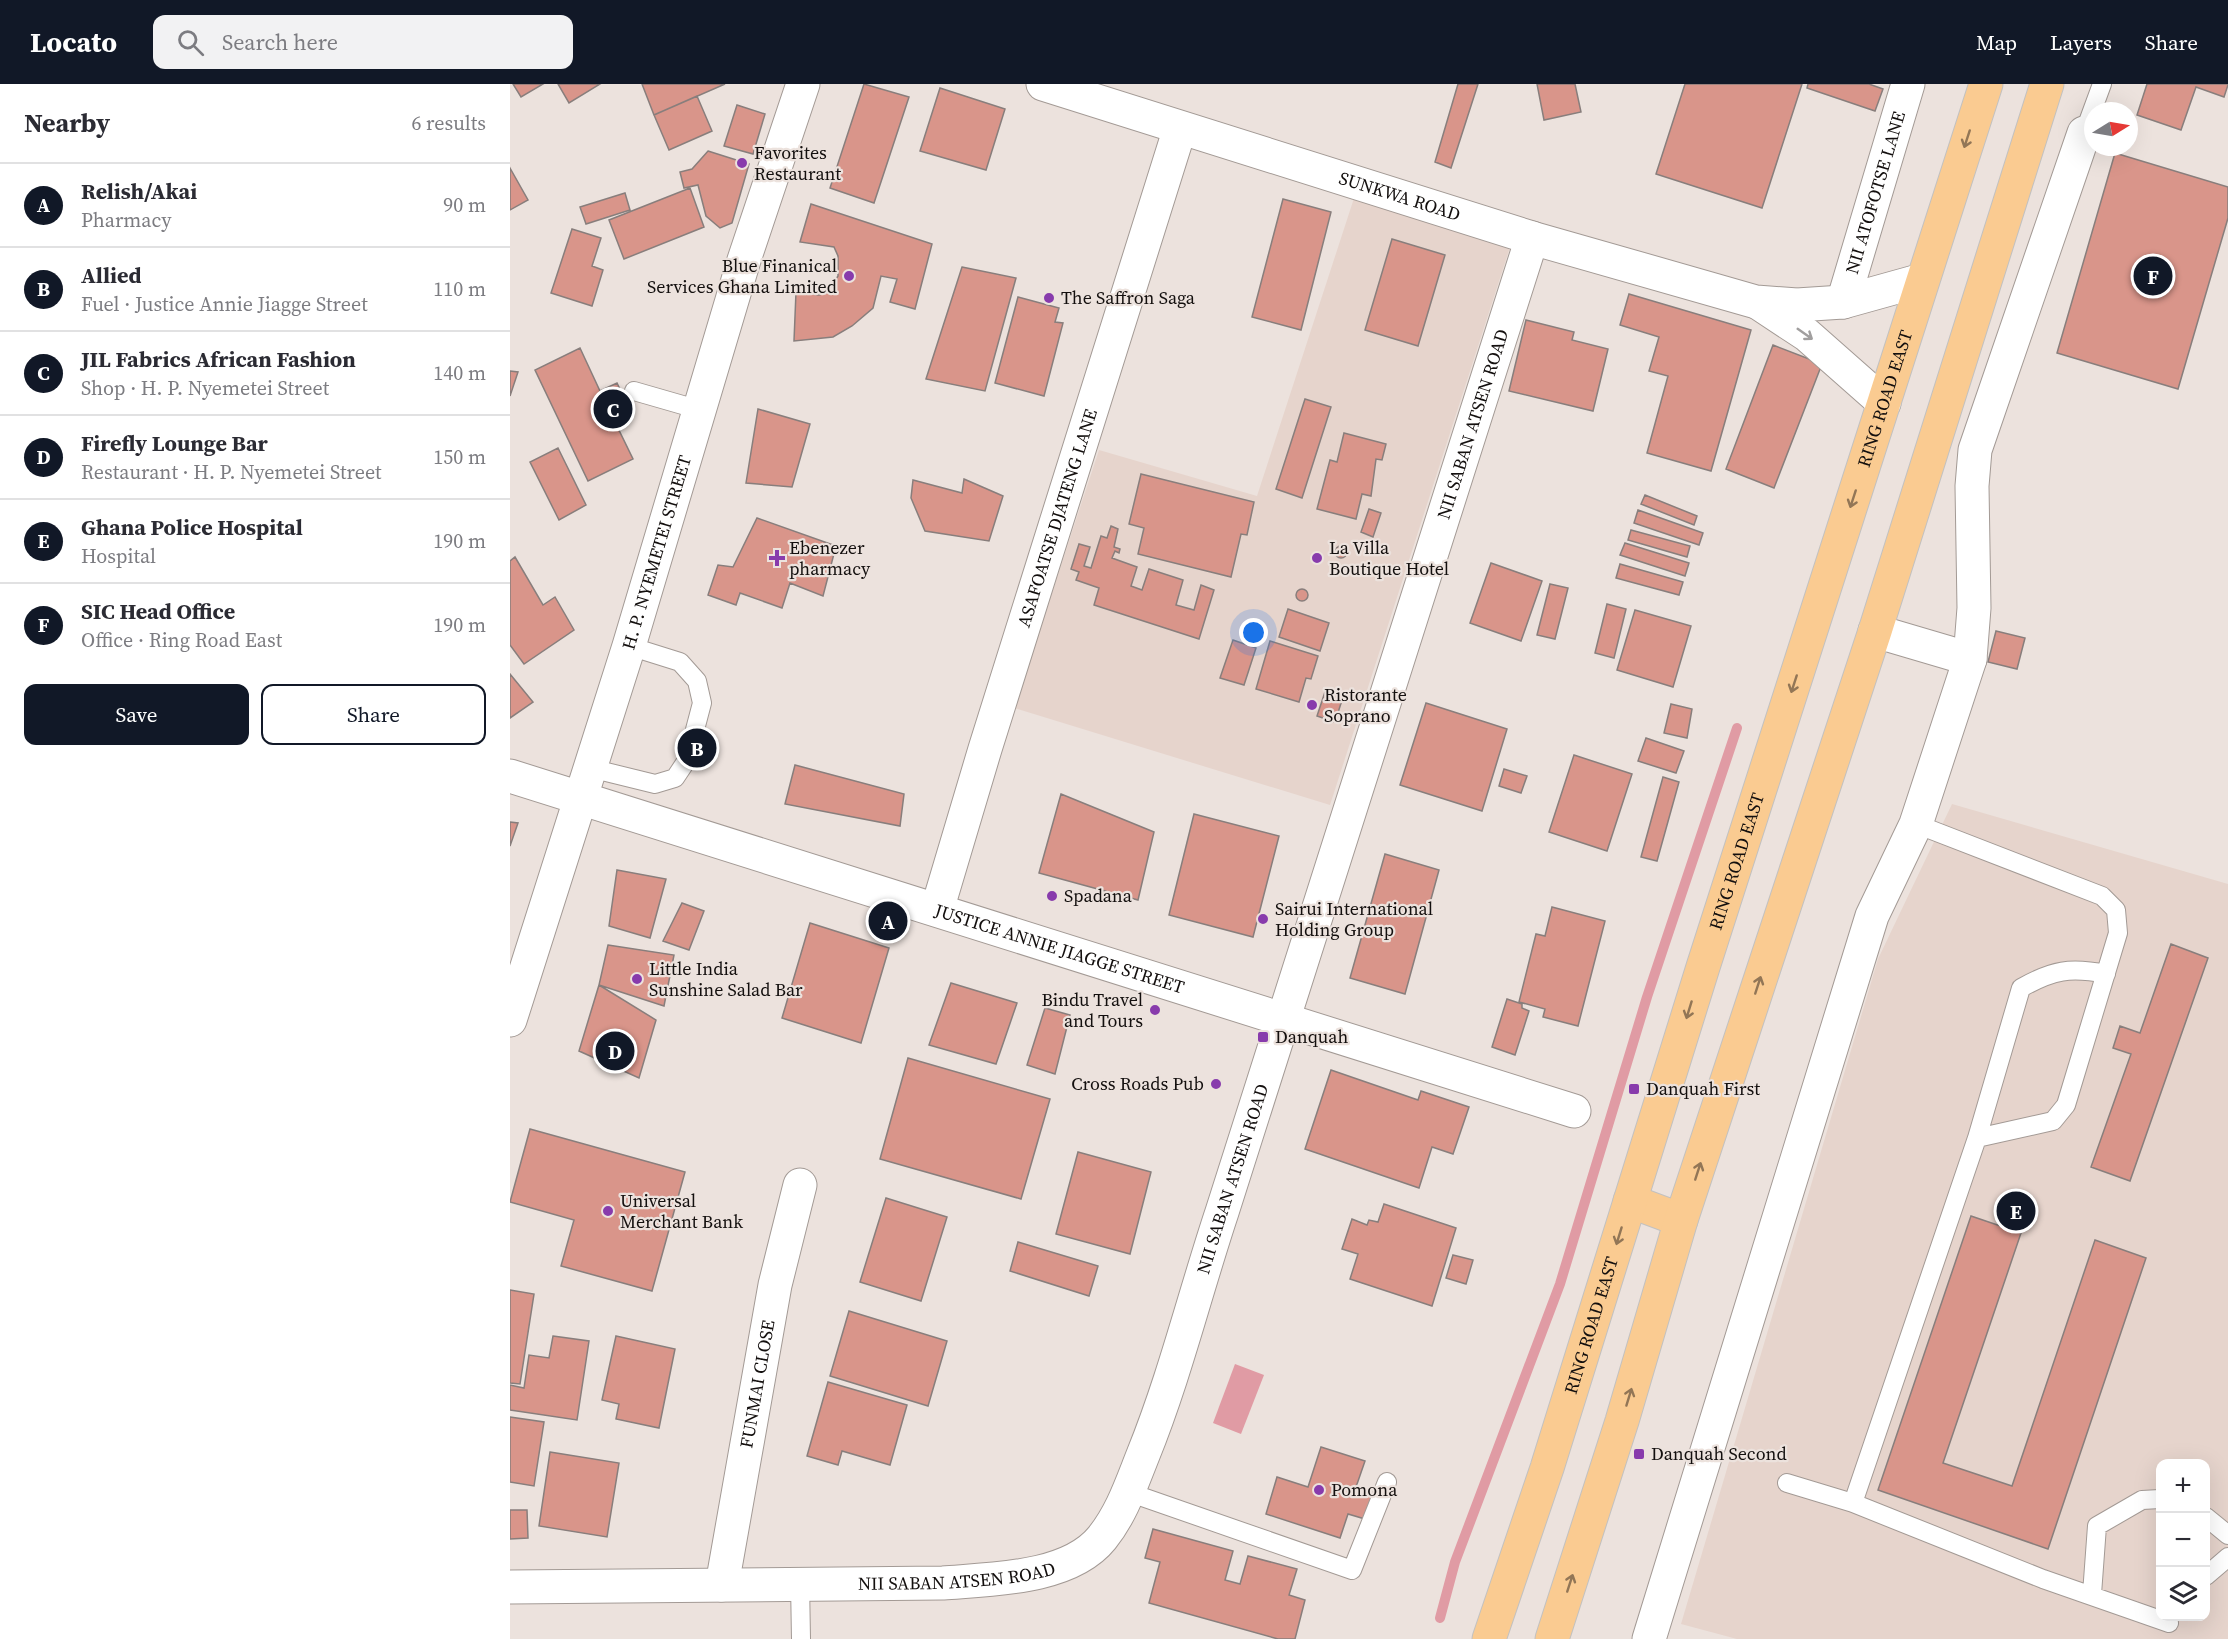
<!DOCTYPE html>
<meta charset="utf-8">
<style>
body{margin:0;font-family:"Source Serif 4",serif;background:#f2f2f3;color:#2b2b33}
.controls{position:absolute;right:18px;bottom:18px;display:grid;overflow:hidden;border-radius:12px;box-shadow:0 6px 24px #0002}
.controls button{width:54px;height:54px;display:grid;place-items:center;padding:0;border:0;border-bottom:2px solid #e1e1e2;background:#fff;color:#2b2b33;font:30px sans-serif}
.compass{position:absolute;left:1574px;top:18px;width:54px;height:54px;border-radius:50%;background:#fff;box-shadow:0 6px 24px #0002;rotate:79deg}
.you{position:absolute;left:744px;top:549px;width:21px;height:21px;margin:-15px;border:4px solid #fff;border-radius:50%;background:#1a73e8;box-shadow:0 0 0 9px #1a73e833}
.badge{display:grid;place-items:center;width:39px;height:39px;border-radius:50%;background:#111827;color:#fff;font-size:20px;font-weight:700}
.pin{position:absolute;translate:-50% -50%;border:3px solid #fff;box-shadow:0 2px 6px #0006}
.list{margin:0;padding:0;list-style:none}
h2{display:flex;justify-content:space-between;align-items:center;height:78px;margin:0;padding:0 24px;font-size:26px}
h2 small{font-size:20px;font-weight:400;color:#7c7c81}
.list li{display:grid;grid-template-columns:39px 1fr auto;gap:18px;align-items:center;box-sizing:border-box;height:84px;padding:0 24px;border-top:2px solid #e1e1e2}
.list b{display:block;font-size:22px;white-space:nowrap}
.list p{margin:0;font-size:20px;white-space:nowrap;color:#7c7c81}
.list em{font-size:20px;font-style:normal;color:#7c7c81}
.actions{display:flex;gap:12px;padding:18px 24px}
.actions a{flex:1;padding:14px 0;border:2px solid #111827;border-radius:12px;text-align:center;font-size:21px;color:#111827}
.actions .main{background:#111827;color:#fff}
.icon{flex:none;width:33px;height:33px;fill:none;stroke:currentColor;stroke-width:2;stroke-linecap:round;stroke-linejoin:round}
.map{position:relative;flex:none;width:1718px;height:1555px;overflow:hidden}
header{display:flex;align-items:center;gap:36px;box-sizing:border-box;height:84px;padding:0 30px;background:#111827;color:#fff}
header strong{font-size:28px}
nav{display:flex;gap:33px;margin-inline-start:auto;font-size:21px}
.search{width:420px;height:54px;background:#f2f2f3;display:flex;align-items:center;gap:15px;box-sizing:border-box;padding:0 21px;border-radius:12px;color:#7c7c81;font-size:22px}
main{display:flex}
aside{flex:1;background:#fff}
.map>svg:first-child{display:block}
.built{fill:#e6d4cc;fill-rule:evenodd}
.water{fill:#e09ba4}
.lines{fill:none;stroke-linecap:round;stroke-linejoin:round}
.stream{stroke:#e09ba4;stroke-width:10}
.building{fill:#d9958a;stroke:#887e7c;stroke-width:1.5}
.service-casing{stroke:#a39a95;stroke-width:20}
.minor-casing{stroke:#a39a95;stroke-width:35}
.primary-casing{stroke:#c2c1c0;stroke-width:35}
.service{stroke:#fff;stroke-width:18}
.minor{stroke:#fff;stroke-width:33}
.primary{stroke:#facb91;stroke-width:33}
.oneway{stroke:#927656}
.oneway2{stroke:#a19f9f}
.poi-dot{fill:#883bac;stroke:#ece2dd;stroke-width:2}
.labels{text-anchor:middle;stroke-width:4.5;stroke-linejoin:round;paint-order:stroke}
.poi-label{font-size:18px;fill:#130f0e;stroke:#ece2dd;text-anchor:start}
.street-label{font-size:18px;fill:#130f0e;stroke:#ece2dd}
</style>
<header>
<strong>Locato</strong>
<div class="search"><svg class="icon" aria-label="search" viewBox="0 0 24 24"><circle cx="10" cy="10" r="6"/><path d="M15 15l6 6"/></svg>Search here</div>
<nav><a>Map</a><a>Layers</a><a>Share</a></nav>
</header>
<main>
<aside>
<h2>Nearby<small>6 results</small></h2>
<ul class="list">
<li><span class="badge">A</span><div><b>Relish/Akai</b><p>Pharmacy</p></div><em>90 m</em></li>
<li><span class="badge">B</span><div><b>Allied</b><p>Fuel · Justice Annie Jiagge Street</p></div><em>110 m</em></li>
<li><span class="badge">C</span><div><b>JIL Fabrics African Fashion</b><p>Shop · H. P. Nyemetei Street</p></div><em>140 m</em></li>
<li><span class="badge">D</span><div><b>Firefly Lounge Bar</b><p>Restaurant · H. P. Nyemetei Street</p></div><em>150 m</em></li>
<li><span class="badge">E</span><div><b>Ghana Police Hospital</b><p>Hospital</p></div><em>190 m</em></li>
<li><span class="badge">F</span><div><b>SIC Head Office</b><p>Office · Ring Road East</p></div><em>190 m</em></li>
</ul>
<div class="actions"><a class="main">Save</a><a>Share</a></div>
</aside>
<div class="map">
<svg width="1718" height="1555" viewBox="0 0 1718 1555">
<rect width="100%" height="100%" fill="#ece2dd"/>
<path class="built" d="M846 108 1002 157 820 721 504 624 589 366 747 412Z
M1442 720 1718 800V1555H1227L1171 1540 1368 875ZM1650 1380H1696V1532H1650Z"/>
<path class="water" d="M725 1280 754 1291 731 1350 703 1339Z"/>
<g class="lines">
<path class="stream" d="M930 1534 945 1478 1050 1200 1137 913 1227 644"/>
</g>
<path class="building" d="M3 0H33L11 13Z
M48 0H90L59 19Z
M132 0H215L144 31Z
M354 0 399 13 364 119 320 104Z
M948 0H968L941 84 925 78Z
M1027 0H1065L1071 28 1034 36Z
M1175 0H1292L1252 124 1146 90Z
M1298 0H1359L1373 5 1365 27 1297 4Z
M1637 0H1718V1L1714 13 1686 3 1671 46 1627 31Z
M430 4 495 25 476 86 410 67Z
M187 12 202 47 159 66 144 31Z
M227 21 255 30 243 70 214 62Z
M198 67 239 80 222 139 210 144 196 132 188 101 174 104 170 88 182 85Z
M1605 69 1718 103V134L1668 305 1547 269Z
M0 84 18 116 0 126Z
M180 104 194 143 114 175 99 136Z
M115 109 120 126 76 140 70 123Z
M773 115 821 128 791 246 742 233Z
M301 120 422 160 405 225 380 218 387 195 371 192 363 224 342 242 323 253 284 257 286 208 309 211 318 208 328 192V172L324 163 290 158Z
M62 145 91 154 82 182 93 186 82 222 41 209Z
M882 155 935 171 908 262 855 246Z
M452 183 506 194 475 307 416 295Z
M1119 210 1241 246 1201 387 1137 369 1158 292 1139 287 1149 253 1110 241Z
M508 213 549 224 545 238 553 239 534 312 485 299Z
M1016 236 1064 248 1062 256 1098 265 1083 327 999 307Z
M1263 261 1312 280 1264 404 1216 385Z
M70 264 90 307 107 299 123 332 106 340 123 375 78 397 25 286Z
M0 287 8 288 0 312Z
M795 315 821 323 792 414 766 405Z
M248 325 300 340 282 403 236 399Z
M834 349 876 360 872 376 866 375 861 412 852 410 846 435 807 425 820 376 827 378Z
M48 364 76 421 49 436 20 378Z
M631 390 744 418 737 451 731 450 721 493 628 470 634 444 619 440Z
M454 395 493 412 479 457 415 447 401 414 403 396 452 409Z
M1135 411 1187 432 1184 441 1131 420Z
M859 425 871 429 863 453 851 448Z
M1128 426 1193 449 1189 461 1124 439Z
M247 434 326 462 313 512 280 499 272 524 230 509 226 521 198 511 208 481 223 483Z
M601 442 608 445 604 463 610 465 609 469 605 467 602 474 627 483 621 502 632 506 639 485 673 496 666 521 684 526 691 501 704 506 689 555 584 521 589 504 566 496 569 488 561 485 569 460 580 463 574 482 581 484 591 452 597 454Z
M1121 446 1180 462 1177 473 1118 456Z
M1115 459 1179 479 1175 492 1110 471Z
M825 468a6 6 0 1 1 12 0a6 6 0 1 1-12 0Z
M5 473 33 521 45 513 64 546 14 580 0 561V477Z
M981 479 1032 497 1011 557 960 539Z
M1110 480 1173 498 1169 511 1106 494Z
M1040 500 1058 504 1045 555 1027 551Z
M786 511a6 6 0 1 1 12 0a6 6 0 1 1-12 0Z
M1097 520 1116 525 1104 574 1085 569Z
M778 525 819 539 810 567 769 553Z
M1125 526 1181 542 1163 603 1107 586Z
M1486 547 1515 554 1507 585 1478 578Z
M723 556 746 564 734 601 710 594Z
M760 557 808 572 801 595 796 594 789 618 746 605Z
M0 590 23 618 0 634Z
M815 608 833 613 825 638 807 632Z
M916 619 997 645 972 727 890 701Z
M1161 620 1182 625 1177 654 1154 649Z
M1136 654 1174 667 1166 689 1128 677Z
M1064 671 1122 690 1097 767 1039 748Z
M285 681 394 710 390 742 275 720Z
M994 685 1017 692 1011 709 989 702Z
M1153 693 1169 698 1147 777 1131 773Z
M551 710 644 748 628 816 529 789Z
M684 730 769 752 743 853 659 831Z
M0 738 8 739 0 762Z
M875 770 929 786 895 910 840 894Z
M107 786 156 795 140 854 99 842Z
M172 819 194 827 179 866 153 857Z
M1042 823 1095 837 1068 942 1033 933 1035 925 1009 918 1026 850 1035 852Z
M300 839 379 864 351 959 272 934Z
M1661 860 1698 874 1620 1097 1581 1083 1621 970 1603 964 1610 942 1630 949Z
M98 861 164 871 154 922 89 901Z
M441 899 507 919 486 980 419 961Z
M89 901 146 936 129 994 69 967Z
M997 915 1012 920V924L1019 927 1005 971 982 963Z
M535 924 560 931 545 990 517 981Z
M398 974 540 1015 511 1115 370 1075Z
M821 986 908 1016 911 1007 959 1023 943 1070 922 1063 909 1104 795 1065Z
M20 1045 175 1088 142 1207 51 1182 64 1136 0 1118Z
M568 1068 641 1088 620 1170 546 1150Z
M376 1114 437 1133 411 1217 350 1198Z
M874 1120 946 1144 922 1222 840 1195 848 1170 832 1165 842 1135 857 1141 859 1136 868 1138Z
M1461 1132 1511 1149 1433 1379 1502 1402 1585 1156 1636 1174 1538 1465 1368 1406Z
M508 1158 588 1182 579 1212 500 1187Z
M943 1171 963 1176 956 1200 936 1194Z
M0 1206 24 1210 10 1300 0 1299Z
M339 1227 437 1257 418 1322 320 1292Z
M43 1252 79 1257 67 1336 0 1326V1301L14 1304 19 1271 39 1274Z
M106 1252 165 1265 149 1344 106 1335 109 1320 92 1316Z
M318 1298 397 1321 380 1381 332 1367 328 1381 297 1372Z
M0 1333 34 1338 24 1402 0 1398Z
M811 1363 855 1377 846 1403 864 1409 855 1435 838 1430 830 1454 756 1430 767 1393 798 1403Z
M40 1368 109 1379 97 1453 29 1442Z
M0 1426H17L18 1454 0 1455Z
M643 1445 723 1467 715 1496 730 1500 738 1472 787 1485 779 1511 795 1516 785 1555H768L639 1519 650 1478 635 1474Z"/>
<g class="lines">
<defs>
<path id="service" d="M1574 49 1592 0
M124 307 190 326
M80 684 145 700 165 694 177 676 192 619 187 597 170 578 119 562
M1467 1054 1511 904C1543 886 1560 883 1596 890
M1277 1399 1343 1419 1533 1495 1659 1539
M618 1408 842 1486 877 1398
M1343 1419 1467 1054 1543 1037 1556 1021 1608 849 1606 826 1592 812 1406 740
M1696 1433 1718 1451
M1696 1492 1718 1473
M290 1498 291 1555
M1582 1510 1587 1442 1632 1416 1650 1415"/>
<g id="minor">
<path id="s1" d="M533 0 1022 154 1246 218 1287 221 1333 218 1412 196"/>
<path id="s2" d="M1333 218 1398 0"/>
<path d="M1250 220 1297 251 1374 319"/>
<path d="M1365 547 1460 575"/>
<path id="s3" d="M0 692 1064 1027"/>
<path id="s4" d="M427 826 475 665 670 44"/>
<path id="s5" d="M0 936 119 562 234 176 293 0"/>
<path id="s6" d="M212 1501 265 1201 290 1101"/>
<path id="s7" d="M0 1503 433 1499C482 1495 559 1495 592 1454 612 1429 621 1401 633 1371 665 1292 685 1209 712 1128 816 804 919 479 1022 154"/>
<path d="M1139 1555 1362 832 1406 740 1460 575 1464 524 1462 402 1465 366 1574 49"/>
</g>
<g id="primary">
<path d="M1120 1117 1171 1136"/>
<path id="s8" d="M979 1555 1037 1384 1193 883 1476 0"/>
<path d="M1042 1555 1112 1337 1171 1136 1365 547 1537 0"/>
</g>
</defs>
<use href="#service" class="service-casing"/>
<use href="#minor" class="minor-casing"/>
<use href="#primary" class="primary-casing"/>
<use href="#service" class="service"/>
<use href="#minor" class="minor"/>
<use href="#primary" class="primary"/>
</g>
<defs><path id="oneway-shaft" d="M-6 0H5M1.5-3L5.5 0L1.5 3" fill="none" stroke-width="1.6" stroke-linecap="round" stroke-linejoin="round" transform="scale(1.5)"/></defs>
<g class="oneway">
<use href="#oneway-shaft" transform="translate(1457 55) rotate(108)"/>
<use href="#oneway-shaft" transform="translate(1343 415) rotate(108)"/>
<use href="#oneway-shaft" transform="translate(1284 600) rotate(108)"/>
<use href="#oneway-shaft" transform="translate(1248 901) rotate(-72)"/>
<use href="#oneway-shaft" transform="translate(1179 926) rotate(107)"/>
<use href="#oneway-shaft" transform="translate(1188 1087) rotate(-72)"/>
<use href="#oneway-shaft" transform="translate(1109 1152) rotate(107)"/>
<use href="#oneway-shaft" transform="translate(1119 1313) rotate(-73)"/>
<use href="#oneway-shaft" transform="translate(1060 1499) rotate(-72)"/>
</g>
<use class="oneway2" href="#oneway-shaft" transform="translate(1295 250) rotate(35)"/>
<g class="poi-dot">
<circle cx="232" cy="79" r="6"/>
<circle cx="339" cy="192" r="6"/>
<circle cx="539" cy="214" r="6"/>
<path d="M264 465h6v6h6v6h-6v6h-6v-6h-6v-6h6z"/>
<circle cx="807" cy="474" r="6"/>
<circle cx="802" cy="621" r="6"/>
<circle cx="542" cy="812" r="6"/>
<circle cx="753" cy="835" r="6"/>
<circle cx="127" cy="895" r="6"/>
<circle cx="645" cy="926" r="6"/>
<rect x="747" y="947" width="12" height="12" rx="3"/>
<circle cx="706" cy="1000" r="6"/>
<rect x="1118" y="999" width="12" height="12" rx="3"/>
<circle cx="98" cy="1127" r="6"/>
<rect x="1123" y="1364" width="12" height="12" rx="3"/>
<circle cx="809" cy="1406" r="6"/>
</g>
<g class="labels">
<g class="poi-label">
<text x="244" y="75">Favorites<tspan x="244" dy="21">Restaurant</tspan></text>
<text x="327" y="188" text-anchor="end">Blue Finanical<tspan x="327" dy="21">Services Ghana Limited</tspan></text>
<text x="551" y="220">The Saffron Saga</text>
<text x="279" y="470">Ebenezer<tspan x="279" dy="21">pharmacy</tspan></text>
<text x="819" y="470">La Villa<tspan x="819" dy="21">Boutique Hotel</tspan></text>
<text x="814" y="617">Ristorante<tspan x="814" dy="21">Soprano</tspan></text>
<text x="554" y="818">Spadana</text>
<text x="765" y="831">Sairui International<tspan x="765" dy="21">Holding Group</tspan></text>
<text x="139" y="891">Little India<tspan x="139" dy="21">Sunshine Salad Bar</tspan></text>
<text x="633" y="922" text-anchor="end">Bindu Travel<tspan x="633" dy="21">and Tours</tspan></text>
<text x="765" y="959">Danquah</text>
<text x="694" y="1006" text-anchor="end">Cross Roads Pub</text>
<text x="1136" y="1011">Danquah First</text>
<text x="110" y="1123">Universal<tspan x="110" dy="21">Merchant Bank</tspan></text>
<text x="1141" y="1376">Danquah Second</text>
<text x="821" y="1412">Pomona</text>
</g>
<g class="street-label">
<text dy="6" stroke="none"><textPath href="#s2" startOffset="114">NII ATOFOTSE LANE</textPath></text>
<text dy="6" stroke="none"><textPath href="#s1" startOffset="374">SUNKWA ROAD</textPath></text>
<text dy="6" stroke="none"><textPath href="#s8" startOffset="1302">RING ROAD EAST</textPath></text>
<text dy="6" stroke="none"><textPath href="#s7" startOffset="1778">NII SABAN ATSEN ROAD</textPath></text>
<text dy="6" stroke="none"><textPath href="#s4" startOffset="410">ASAFOATSE DJATENG LANE</textPath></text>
<text dy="6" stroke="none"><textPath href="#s5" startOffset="490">H. P. NYEMETEI STREET</textPath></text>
<text dy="6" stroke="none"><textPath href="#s8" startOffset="816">RING ROAD EAST</textPath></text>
<text dy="6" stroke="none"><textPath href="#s3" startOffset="576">JUSTICE ANNIE JIAGGE STREET</textPath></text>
<text dy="6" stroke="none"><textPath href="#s7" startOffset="986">NII SABAN ATSEN ROAD</textPath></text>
<text dy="6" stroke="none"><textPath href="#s8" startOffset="330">RING ROAD EAST</textPath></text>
<text dy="6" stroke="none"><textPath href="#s6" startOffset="204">FUNMAI CLOSE</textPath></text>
<text dy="6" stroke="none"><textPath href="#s7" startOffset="447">NII SABAN ATSEN ROAD</textPath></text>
</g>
</g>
</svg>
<div class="controls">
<button>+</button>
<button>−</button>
<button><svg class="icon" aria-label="layers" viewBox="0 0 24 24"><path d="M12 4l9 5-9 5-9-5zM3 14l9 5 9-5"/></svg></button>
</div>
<svg class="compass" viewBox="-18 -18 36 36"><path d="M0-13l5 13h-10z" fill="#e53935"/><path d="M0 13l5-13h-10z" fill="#7c7c81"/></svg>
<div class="you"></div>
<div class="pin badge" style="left:378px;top:837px">A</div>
<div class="pin badge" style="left:187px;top:664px">B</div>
<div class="pin badge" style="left:103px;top:325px">C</div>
<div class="pin badge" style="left:105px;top:967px">D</div>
<div class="pin badge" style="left:1506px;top:1127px">E</div>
<div class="pin badge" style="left:1643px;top:192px">F</div>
</div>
</main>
